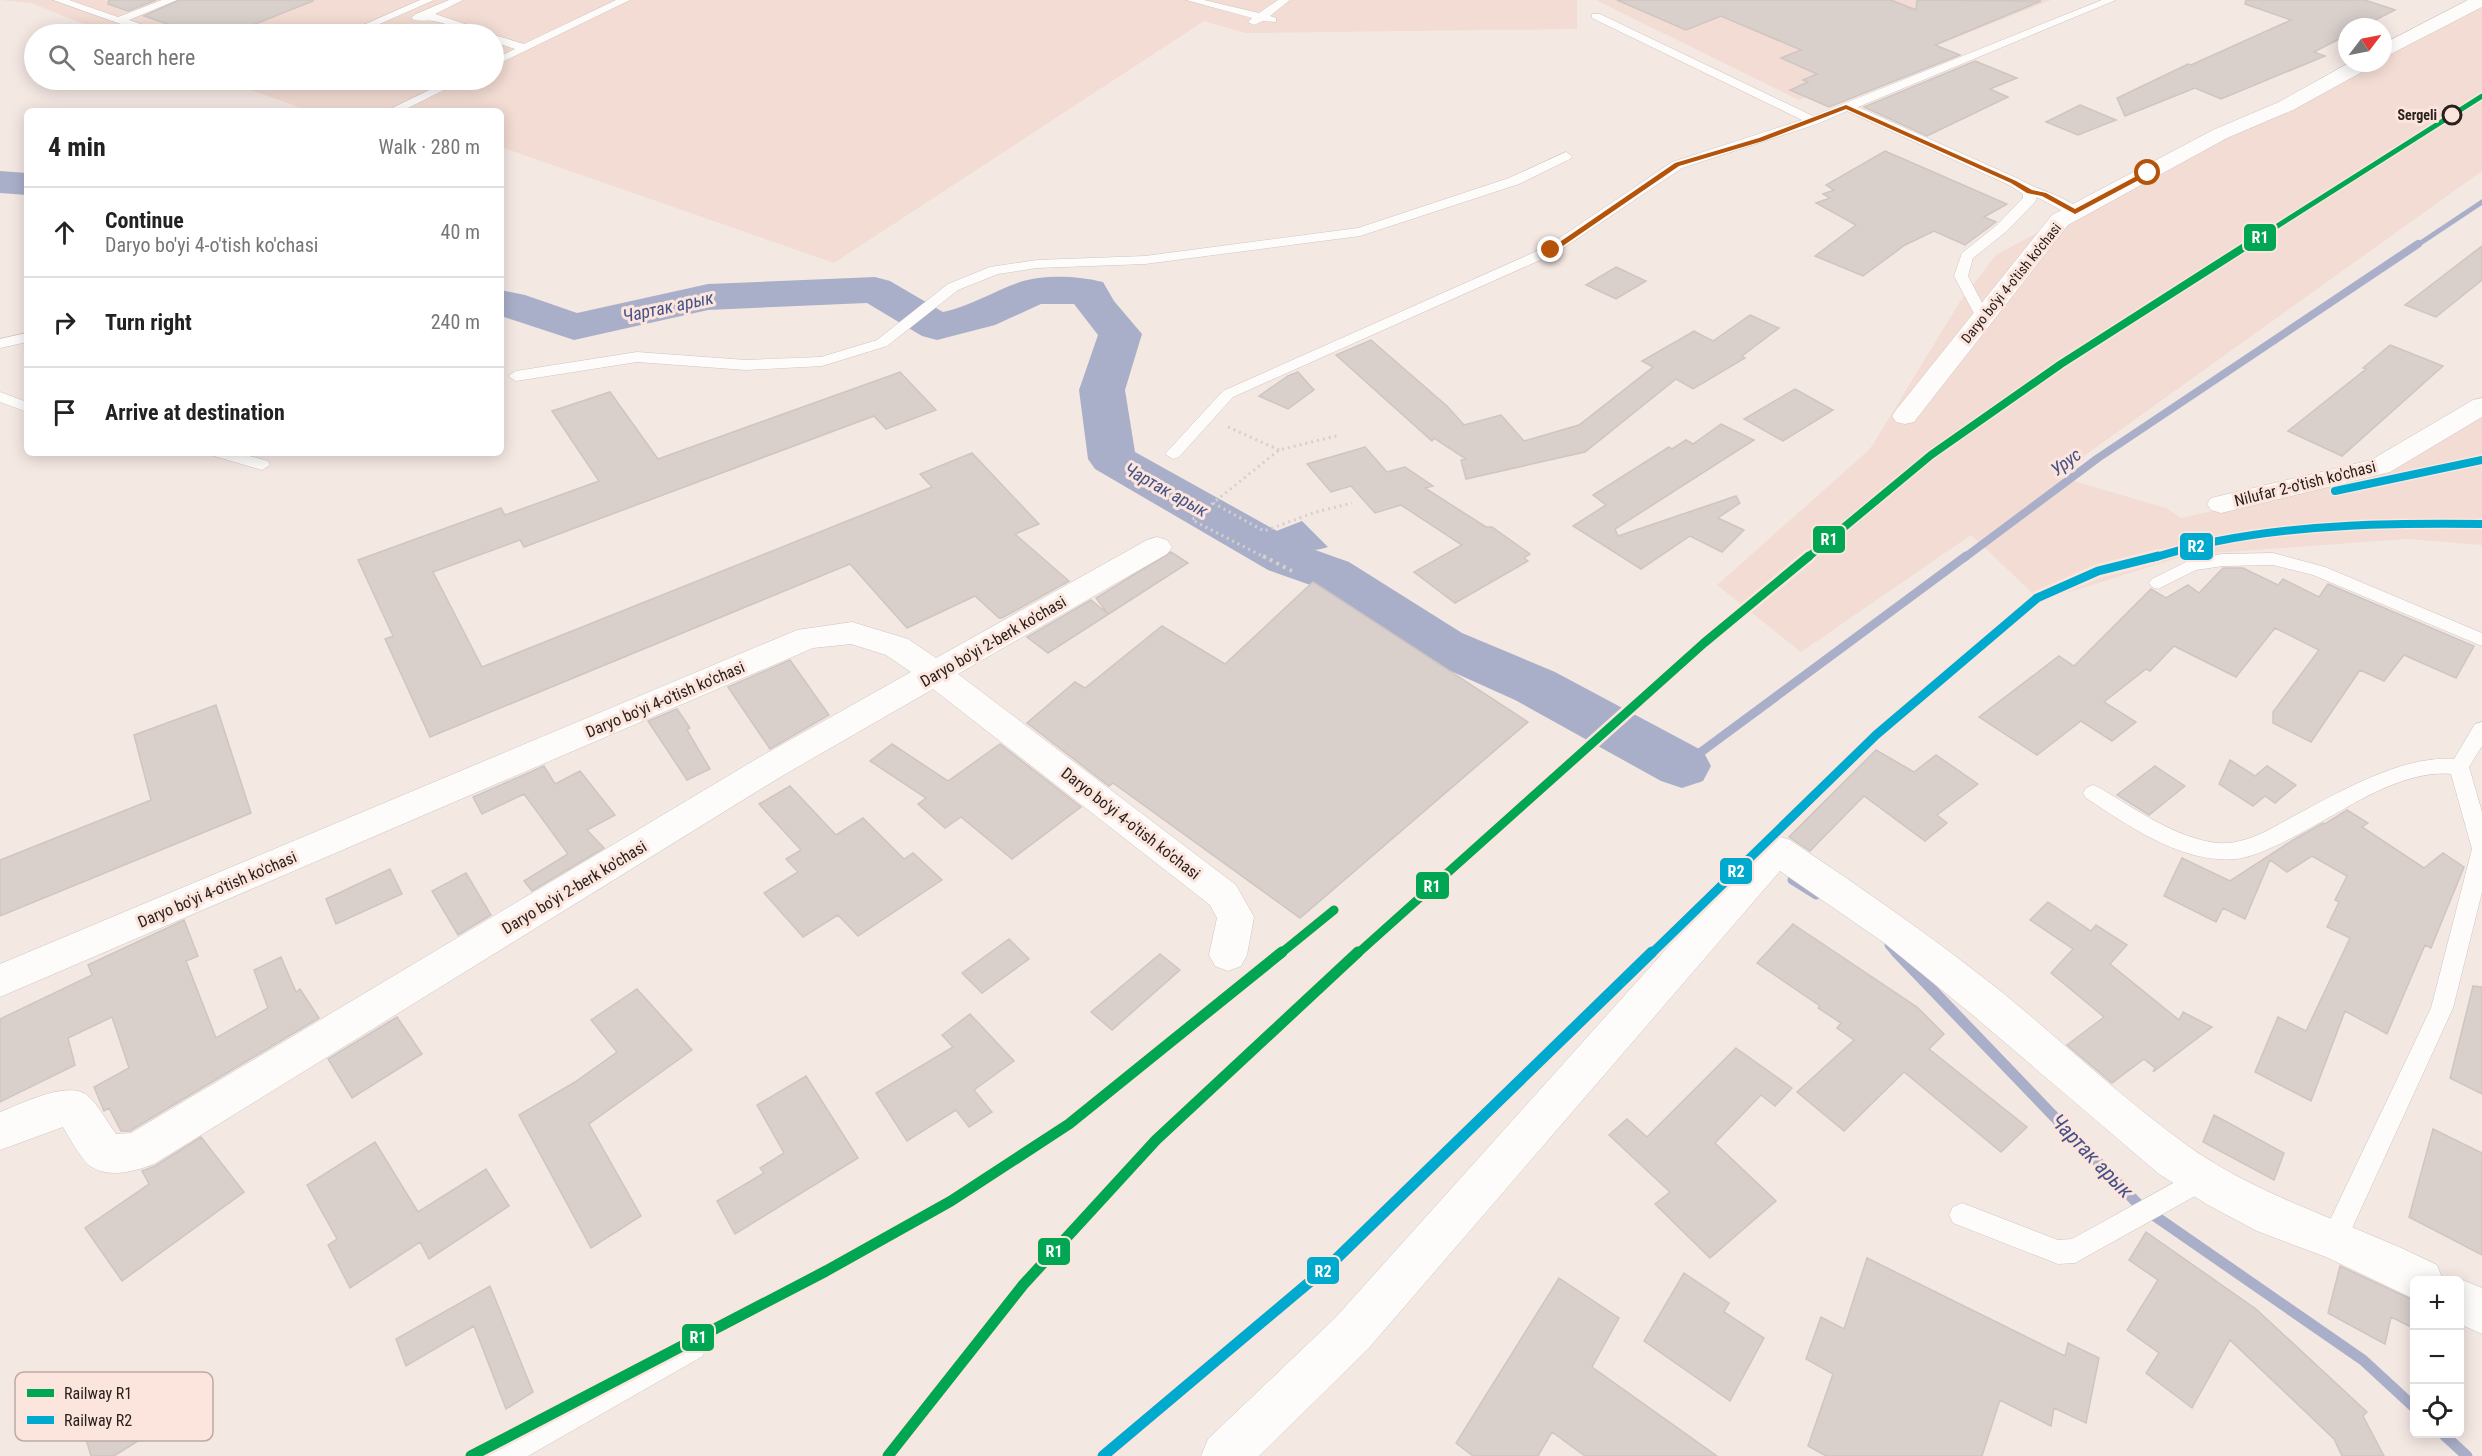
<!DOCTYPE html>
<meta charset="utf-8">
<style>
body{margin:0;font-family:"Roboto Condensed",sans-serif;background:#f2f2f2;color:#222}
.controls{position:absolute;right:18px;bottom:18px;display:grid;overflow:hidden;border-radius:9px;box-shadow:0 3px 15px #0003}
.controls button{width:54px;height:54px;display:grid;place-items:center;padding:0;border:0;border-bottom:2px solid #e0e0e0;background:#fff;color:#222;font:30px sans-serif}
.compass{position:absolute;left:2338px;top:18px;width:54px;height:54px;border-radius:50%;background:#fff;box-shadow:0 3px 15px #0003;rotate:58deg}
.stop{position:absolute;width:18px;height:18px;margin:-14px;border:4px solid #b45309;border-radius:50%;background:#fff}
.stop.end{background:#b45309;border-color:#fff;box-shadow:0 2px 6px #0008}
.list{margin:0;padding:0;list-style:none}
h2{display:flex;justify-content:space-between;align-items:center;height:78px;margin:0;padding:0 24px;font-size:26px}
h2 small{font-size:20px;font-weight:400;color:#767676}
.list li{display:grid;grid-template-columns:39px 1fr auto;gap:18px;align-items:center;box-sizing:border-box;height:90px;padding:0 24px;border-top:2px solid #e0e0e0}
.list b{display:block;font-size:22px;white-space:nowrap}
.list p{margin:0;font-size:20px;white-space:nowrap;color:#767676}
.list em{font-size:20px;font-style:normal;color:#767676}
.icon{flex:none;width:33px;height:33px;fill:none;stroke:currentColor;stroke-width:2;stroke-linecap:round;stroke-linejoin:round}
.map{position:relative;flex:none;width:2482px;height:1456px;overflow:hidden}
.search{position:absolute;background:#fff;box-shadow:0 3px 15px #0003;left:24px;top:24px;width:480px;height:66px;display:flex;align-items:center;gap:15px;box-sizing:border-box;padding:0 21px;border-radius:33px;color:#767676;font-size:22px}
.panel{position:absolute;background:#fff;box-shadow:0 3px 15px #0003;left:24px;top:108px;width:480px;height:348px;border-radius:9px}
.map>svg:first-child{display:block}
.built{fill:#f2dcd3}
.water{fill:#aaafc9}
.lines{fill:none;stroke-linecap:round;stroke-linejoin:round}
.stream-far3{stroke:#aaafc9;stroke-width:5}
.stream-far2{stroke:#aaafc9;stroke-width:8}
.stream-far1{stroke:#aaafc9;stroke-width:9}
.stream{stroke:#aaafc9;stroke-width:11}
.river{fill:#aaafc9;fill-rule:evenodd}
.building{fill:#d9d0cc;stroke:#cfc5c1;stroke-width:1.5}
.service-casing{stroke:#cec4c0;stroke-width:1}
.minor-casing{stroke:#cec4c0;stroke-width:1}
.path-far1{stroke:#d4d0cf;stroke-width:3;stroke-dasharray:2 4;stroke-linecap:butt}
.path{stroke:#d4d0cf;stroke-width:4;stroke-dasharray:3 4.5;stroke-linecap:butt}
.service{fill:#fdfcfb;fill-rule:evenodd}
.minor{fill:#fdfcfb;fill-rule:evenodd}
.rail-1-far3-casing{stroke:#fbe5dc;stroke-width:8}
.rail-1-far2-casing{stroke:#fbe5dc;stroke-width:11}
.rail-1-far1-casing{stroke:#fbe5dc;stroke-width:14}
.rail-1-casing{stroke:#fbe5dc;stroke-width:16}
.rail-2-far2-casing{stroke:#fbe5dc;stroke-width:11}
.rail-2-far1-casing{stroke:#fbe5dc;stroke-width:14}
.rail-2-casing{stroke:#fbe5dc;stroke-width:16}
.rail-1-far3{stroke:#00a651;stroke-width:5}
.rail-1-far2{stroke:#00a651;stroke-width:8}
.rail-1-far1{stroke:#00a651;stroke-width:9}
.rail-1{stroke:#00a651;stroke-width:11}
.rail-2-far2{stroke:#00a9ce;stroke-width:8}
.rail-2-far1{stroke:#00a9ce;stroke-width:9}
.rail-2{stroke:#00a9ce;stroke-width:11}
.route{fill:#b45309}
.stop-dot{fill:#fbe5dc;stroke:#29211e;stroke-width:3}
.labels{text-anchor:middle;stroke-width:6;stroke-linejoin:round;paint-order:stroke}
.far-stop-label{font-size:14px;font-weight:bold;fill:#29211e;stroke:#fbe5dc;text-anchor:end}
.far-street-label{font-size:14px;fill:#29211e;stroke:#fbe5dc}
.street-label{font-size:16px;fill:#29211e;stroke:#fbe5dc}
.water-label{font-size:18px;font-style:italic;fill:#445289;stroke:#fbe5dc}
.near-water-label{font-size:21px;font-style:italic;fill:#445289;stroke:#fbe5dc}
.key{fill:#fbe5dc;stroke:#bcaaa3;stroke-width:1.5}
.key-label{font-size:16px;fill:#29211e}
.line-badge{stroke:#fbe5dc;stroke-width:2}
.badge-label{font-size:16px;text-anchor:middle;font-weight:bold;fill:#fff}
</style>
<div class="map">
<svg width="2482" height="1456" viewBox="0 0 2482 1456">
<rect width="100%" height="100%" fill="#f4e8e3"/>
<path class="built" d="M0 0H1577V29L1245 33 1204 21 834 263 501 147V111H309L223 80H494V34H109L31 3Z
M1596 0H2051L1799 100Z
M2482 0V171L2056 476 2166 508 2181 518 2393 470 2482 416V545L2406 539 2187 555 2041 601 1971 535 1801 652 1717 585 1870 449 1961 300 1996 255 2351 63H2383V46Z"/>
<path class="water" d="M1302 521 1328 547C1306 555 1287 545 1269 534Z"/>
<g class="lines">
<path class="stream-far3" d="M2416 246 2482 202"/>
<path class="stream-far2" d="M1964 558 2098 458 2418 244"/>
<path class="stream-far1" d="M1698 778 1682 766 1966 556
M1792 880 1816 895
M1889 945 1897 954"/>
<path class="stream" d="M1896 952 2139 1205 2363 1360 2414 1407
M2443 1434 2467 1456"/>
<path class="river" d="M0 171 27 173V195L0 193Z
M875 277 890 281 943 312C971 306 994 291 1020 282 1044 274 1079 276 1103 282L1114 301 1142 334 1125 390 1135 452 1304 546 1349 562 1462 633 1555 672 1703 751 1711 766 1703 781 1682 788 1661 781 1515 700 1424 659 1313 586 1268 570 1095 469 1088 459 1079 390 1098 335 1074 304H1041L995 325 937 340 922 336 867 303 708 310 574 340 501 316V290L525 295 577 313 708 284Z"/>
</g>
<path class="building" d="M109 0H156L128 11 108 4Z
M179 0H312L313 1 230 34H196L144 16Z
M1617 0H1891L1916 10 1917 0 2041 1 1935 45 1960 55 1829 107 1790 90 1808 82 1803 80 1817 74 1781 58 1801 50 1721 16 1686 30Z
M2246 0H2365L2395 10 2362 27H2347V35L2314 52 2325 56 2221 99 2195 88 2125 116 2117 98 2188 64 2191 65 2291 20 2245 4Z
M1975 61 2017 78 1990 89 2008 97 1927 136 1864 107Z
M2080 105 2116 120 2078 135 2046 122Z
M1885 151 2007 204 1984 217 1996 222 1965 245 1934 231 1905 245 1863 276 1815 256 1856 225 1816 203 1830 198 1823 194 1834 190 1826 185Z
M2482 246V280L2436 317 2405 305Z
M1616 267 1646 281 1616 299 1586 285Z
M1750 315 1779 328 1742 356 1745 358 1693 389 1676 379 1585 452 1466 479 1461 460 1466 459 1434 438 1432 441 1336 355 1371 340 1447 406 1464 425 1501 415 1524 441 1579 425 1653 367 1642 361 1694 331 1713 341Z
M2390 345 2443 366 2342 456 2288 431 2366 369 2363 368Z
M900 372 936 410 886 429 874 416 524 547 520 540 433 572 482 667 932 487 920 474 972 453 1039 524 1015 534 1069 581 1002 618H999L975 596 907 628 850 564 430 737 385 639 393 636 358 560 501 508 505 515 599 481 552 411 610 392 658 459Z
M1298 372 1314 390 1288 409 1259 396 1288 376Z
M1795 389 1833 410 1783 441 1744 419Z
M1721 424 1754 440 1615 529 1618 536 1736 496 1740 503 1718 518 1744 530 1722 552 1690 536 1641 569 1573 526 1606 505 1593 495 1669 447 1672 449 1686 440 1693 444Z
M1365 447 1387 472 1405 467 1433 486 1425 488 1486 527H1492L1530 554 1524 558 1528 561 1455 603 1414 572 1462 545 1401 505 1375 513 1351 486 1331 492 1307 464Z
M1171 552 1188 563 1048 653 1027 637 1091 600 1108 614 1096 598Z
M2223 568H2243L2278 585 2283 579 2319 597 2328 584 2474 646 2456 678 2404 655 2384 681 2360 670 2311 742 2273 723V712L2319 650 2275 628 2236 677 2174 646 2150 671 2146 669 2104 702 2136 722 2112 741 2081 721 2037 755 1979 717 2059 656 2074 666 2151 589 2166 598 2188 585 2199 593Z
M1313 582 1528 722 1300 918 1113 783 1109 786 1027 723 1075 682 1085 688 1162 626 1225 664Z
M790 660 829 715 770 749 728 687Z
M216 705 251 813 0 916V860L151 800 134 735Z
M677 709 690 728 687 730 710 769 687 780 648 721Z
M892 744 948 781 1000 744 1081 807 1012 859 961 817 945 828 918 804 926 798 870 761Z
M1876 750 1914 772 1936 755 1978 784 1937 815 1947 823 1925 841 1864 796 1810 851 1789 837Z
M2230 760 2255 776 2267 766 2296 785 2275 803 2265 796 2253 806 2219 784Z
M544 766 555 784 580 771 615 815 587 830 604 848 532 891 524 881 568 854 524 794 482 814 473 797Z
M2155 766 2185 786 2149 815 2117 795Z
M790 786 836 835 863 818 904 859 913 853 942 880 858 936 838 915 803 937 764 893 798 872 786 859 801 850 759 804Z
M2347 810 2368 823 2362 827 2424 868 2443 853 2464 867 2431 948 2425 945 2387 1034 2345 1011 2311 1101 2255 1072 2278 1017 2306 1031 2350 938 2327 927 2339 902 2335 900 2347 876 2312 856 2287 872 2270 860 2245 919 2223 908 2216 922 2164 896 2182 858 2230 881 2293 840 2323 823 2325 824Z
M390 869 402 894 336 924 326 899Z
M466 873 491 915 458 935 432 891Z
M2048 902 2091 931 2096 925 2127 945 2110 964 2179 1020 2183 1012 2212 1027 2153 1072 2155 1068 2144 1059 2112 1083 2067 1045 2104 1017 2051 973 2073 949 2030 920Z
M184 920 198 956 186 961 216 1038 268 1008 254 970 281 957 296 992 300 989 319 1018 130 1131H121L109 1108 104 1111 94 1087 129 1068 112 1017 68 1038 75 1065 0 1102V1019L92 975 88 965Z
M1793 924 1917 1007 1944 1034 1929 1049 2027 1127 2001 1152 1904 1072 1844 1131 1797 1092 1854 1040 1837 1028 1841 1023 1818 1008 1820 1006 1757 963Z
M1009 939 1029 959 982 993 962 973Z
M1160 954 1180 970 1112 1030 1091 1012Z
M2473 986 2482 987V1094L2450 1078Z
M637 989 692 1050 589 1124 641 1216 591 1248 519 1115 575 1082 617 1052 591 1020Z
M970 1014 1014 1061 974 1090 992 1112 969 1127 956 1110 907 1141 876 1093 953 1047 942 1035Z
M397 1017 422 1054 352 1098 328 1059Z
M1736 1048 1792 1088 1775 1106 1761 1095 1715 1143 1776 1201 1710 1258 1655 1204 1670 1192 1609 1135 1627 1119 1647 1137Z
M806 1076 858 1158 735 1234 717 1201 764 1173 760 1168 784 1153 757 1105Z
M2214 1115 2284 1153 2274 1180 2203 1142Z
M2433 1129 2482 1153V1255L2409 1217Z
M201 1137 244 1192 122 1281 85 1228 149 1184 142 1171 155 1166Z
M375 1142 418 1212 486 1169 509 1206 429 1259 420 1242 350 1288 328 1245 337 1239 307 1185Z
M2146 1232 2256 1309 2367 1412 2363 1416 2384 1456H2342L2334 1439 2230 1340 2192 1408 2146 1373 2159 1353 2127 1330 2158 1280 2129 1260Z
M1867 1258 2065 1356 2068 1343 2099 1358 2086 1423 2054 1408 2051 1426 2000 1400 1982 1456H1826L1808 1446 1833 1374 1806 1359 1821 1317 1844 1329Z
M2340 1266 2415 1301V1329L2391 1317 2385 1344 2328 1313Z
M1684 1273 1729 1303 1724 1312 1764 1338 1730 1401 1644 1341Z
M1559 1278 1619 1318 1592 1367 1717 1456H1585L1552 1432 1538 1456H1473L1456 1443Z
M490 1286 533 1392 506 1409 474 1326 406 1366 396 1339Z
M129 1385 146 1436 114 1456H91L79 1415Z"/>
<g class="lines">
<defs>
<path id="service" d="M53 0H69L118 17 162 0H177L129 20 163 32 164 34H149Z
M420 0H434L357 34H343Z
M449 0H463L435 14 489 32 490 34C470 34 454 25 434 21 426 19 418 23 411 18L416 14Z
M616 0H630L494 66V59L515 49 494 42V35L524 44Z
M1186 0H1204L1259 13 1278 0H1290L1270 16 1276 18V22L1263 21 1254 25 1248 22 1252 18Z
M2102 0H2116L1858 107 2019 179C2038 191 2065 194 2082 212L2075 216 2070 215 2037 197 2035 202 2007 231 1973 258 1968 276 1990 318 1988 321H1978L1954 276 1962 253 1997 225 2023 198V194L2009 185 1847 111 1817 124 1682 168 1556 253 1233 397 1179 457 1173 459 1165 454 1223 391 1546 247 1672 162 1802 120 1592 18V14H1600L1813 116Z
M450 80H464L402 111H386Z
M1566 152 1572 156 1570 159 1519 184 1360 236 1145 264 1037 268 998 274 958 290 887 346 822 366 746 370 637 362 516 381 508 376 516 371 637 352 746 360 821 357 877 340 948 284 990 267 1037 260 1145 256 1358 228 1509 178Z
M27 333V342L0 348V339Z
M0 392 27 402V412L0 402Z
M212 453H238L268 461 270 465 262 470 214 456Z
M2273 553 2325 567 2482 633V646L2313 575 2273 565 2223 566 2196 570 2158 589 2152 587 2149 583 2152 579 2192 559 2223 554Z
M2482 722V746L2469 767 2482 812V892L2453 1008 2343 1248 2334 1251 2325 1248 2321 1239 2431 1008 2472 849 2451 774C2421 771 2386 786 2360 800 2330 816 2267 856 2236 859 2182 864 2129 826 2086 798L2083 793 2086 788 2093 785 2100 788C2135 809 2170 834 2210 842 2240 848 2267 831 2292 817 2338 793 2401 755 2454 759L2475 724Z
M2204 1166 2213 1170 2216 1178 2213 1186 2075 1263 2058 1264 1953 1223 1949 1215 1953 1207 1962 1203 2058 1240 2072 1239Z
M693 1333 703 1336 706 1346 703 1356 528 1456H487L491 1446Z"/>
<path id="minor" d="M2468 0H2482V7L2383 58V44Z
M2349 63H2374L2371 67 2293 110 2227 138 2068 225 1914 422 1905 424 1896 422 1892 416 1896 410 2052 215 2213 130 2279 102Z
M2482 398V417L2390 472 2221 513 2211 510 2207 504 2211 498 2371 460 2473 400Z
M1157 537 1167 540 1172 547 1167 554 958 674 1236 885 1254 917 1247 955 1241 966 1228 971 1215 966 1209 955 1217 918 1210 905 933 689 782 776 154 1164C135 1171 109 1179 90 1166 81 1159 69 1137 63 1127L0 1150V1112C21 1104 69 1079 88 1096 99 1106 107 1122 116 1134L131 1133 758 758 911 672 886 655 851 644 813 648 0 997V964L797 630 852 622 908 639 936 658 1147 540Z
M1777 836 1790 840C1863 889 1934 938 2003 993 2065 1044 2123 1099 2188 1146 2264 1200 2354 1223 2437 1265L2443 1280H2414V1299L2326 1257 2257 1231 2208 1205 2159 1174 1975 1017 1883 942 1780 871 1368 1349 1259 1456H1201L1208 1439 1336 1317 1764 840Z
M2460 1279 2482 1288V1334L2460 1324V1280H2456Z"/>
</defs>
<use href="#service" class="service-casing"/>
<use href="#minor" class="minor-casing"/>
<path class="path-far1" d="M1228 427 1279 450
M1213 503 1264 531 1316 512 1352 503
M1266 558 1192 520 1279 450 1340 435"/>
<path class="path" d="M1263 556 1292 571"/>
<use href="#service" class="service"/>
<use href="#minor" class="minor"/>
<defs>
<path id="rail-1-far3" d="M2246 246 2482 96"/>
<path id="rail-1-far2" d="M1807 558 1931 455 2061 364 2249 244"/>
<path id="rail-1-far1" d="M1280 954 1334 910
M1357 954 1704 643 1809 556"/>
<path id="rail-1" d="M471 1456 826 1271 951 1201 1069 1124 1282 952
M888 1456 1023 1285 1156 1140 1358 952"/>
<path id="rail-2-far2" d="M2335 491 2482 460
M2152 558C2174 552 2196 545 2218 541 2305 524 2394 523 2482 524"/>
<path id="rail-2-far1" d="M1651 954 1876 735 2037 598 2098 571 2158 556"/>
<path id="rail-2" d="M1103 1456 1331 1264 1652 952"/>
</defs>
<use href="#rail-1-far3" class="rail-1-far3-casing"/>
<use href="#rail-1-far2" class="rail-1-far2-casing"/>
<use href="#rail-1-far1" class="rail-1-far1-casing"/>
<use href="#rail-1" class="rail-1-casing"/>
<use href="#rail-2-far2" class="rail-2-far2-casing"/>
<use href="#rail-2-far1" class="rail-2-far1-casing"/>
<use href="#rail-2" class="rail-2-casing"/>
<use href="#rail-1-far3" class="rail-1-far3"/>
<use href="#rail-1-far2" class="rail-1-far2"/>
<use href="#rail-1-far1" class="rail-1-far1"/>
<use href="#rail-1" class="rail-1"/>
<use href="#rail-2-far2" class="rail-2-far2"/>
<use href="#rail-2-far1" class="rail-2-far1"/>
<use href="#rail-2" class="rail-2"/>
</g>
<path class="route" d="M1846 105 2016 181 2032 190 2046 193 2075 209 2146 171 2152 173 2075 214 2042 196 2027 193 2011 183 1846 109 1763 141 1679 166 1554 252 1548 250 1675 163 1759 138Z"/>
<circle class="stop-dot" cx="2452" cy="115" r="9"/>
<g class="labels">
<g class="far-stop-label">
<text x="2437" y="120">Sergeli</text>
</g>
<g class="far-street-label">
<text transform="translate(2011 283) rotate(-51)" y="5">Daryo bo'yi 4-o'tish ko'chasi</text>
</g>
<g class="street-label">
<text transform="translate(2305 483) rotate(-14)" y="6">Nilufar 2-o'tish ko'chasi</text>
<text transform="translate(993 641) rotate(-30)" y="6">Daryo bo'yi 2-berk ko'chasi</text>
<text transform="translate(665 699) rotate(-23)" y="6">Daryo bo'yi 4-o'tish ko'chasi</text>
<text transform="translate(1131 823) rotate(38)" y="6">Daryo bo'yi 4-o'tish ko'chasi</text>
<text transform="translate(574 887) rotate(-31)" y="6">Daryo bo'yi 2-berk ko'chasi</text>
<text transform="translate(217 889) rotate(-23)" y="6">Daryo bo'yi 4-o'tish ko'chasi</text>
</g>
<g class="water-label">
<text transform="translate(668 307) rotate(-12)" y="6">Чартак арык</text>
<text transform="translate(2066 462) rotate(-36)" y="6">Урус</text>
<text transform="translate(1166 490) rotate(29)" y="6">Чартак арык</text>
</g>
<g class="near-water-label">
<text transform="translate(2092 1156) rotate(46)" y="7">Чартак арык</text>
</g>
</g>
<rect x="15" y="1372" width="198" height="69" rx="9" class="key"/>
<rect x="27" y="1389" width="27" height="8" fill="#00a651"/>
<rect x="27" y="1416" width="27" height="8" fill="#00a9ce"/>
<g class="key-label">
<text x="64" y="1399">Railway R1</text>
<text x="64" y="1426">Railway R2</text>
</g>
<g class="line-badge">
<rect x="2243" y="223" width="34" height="29" rx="6" fill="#00a651"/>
<rect x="1812" y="525" width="34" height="29" rx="6" fill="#00a651"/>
<rect x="2179" y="532" width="35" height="29" rx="6" fill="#00a9ce"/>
<rect x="1719" y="857" width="34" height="28" rx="6" fill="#00a9ce"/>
<rect x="1415" y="871" width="35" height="29" rx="6" fill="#00a651"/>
<rect x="1037" y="1237" width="34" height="29" rx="6" fill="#00a651"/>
<rect x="1306" y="1256" width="34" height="29" rx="6" fill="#00a9ce"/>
<rect x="681" y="1323" width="34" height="29" rx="6" fill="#00a651"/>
</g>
<g class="badge-label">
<text x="2260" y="243">R1</text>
<text x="1829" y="545">R1</text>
<text x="2196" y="552">R2</text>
<text x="1736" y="877">R2</text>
<text x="1432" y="892">R1</text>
<text x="1054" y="1257">R1</text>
<text x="1323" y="1277">R2</text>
<text x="698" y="1343">R1</text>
</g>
</svg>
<div class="controls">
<button>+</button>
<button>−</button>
<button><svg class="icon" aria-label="locate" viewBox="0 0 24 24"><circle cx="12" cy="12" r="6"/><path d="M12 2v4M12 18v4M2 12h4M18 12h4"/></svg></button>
</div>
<svg class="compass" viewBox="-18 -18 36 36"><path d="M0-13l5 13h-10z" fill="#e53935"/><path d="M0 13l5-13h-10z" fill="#767676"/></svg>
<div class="stop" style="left:2148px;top:173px"></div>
<div class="stop end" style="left:1551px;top:250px"></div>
<div class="search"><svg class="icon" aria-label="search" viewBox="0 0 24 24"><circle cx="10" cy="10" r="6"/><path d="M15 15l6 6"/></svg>Search here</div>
<section class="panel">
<h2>4 min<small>Walk · 280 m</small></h2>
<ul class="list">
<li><svg class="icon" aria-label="ahead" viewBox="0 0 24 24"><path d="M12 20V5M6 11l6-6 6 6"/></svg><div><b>Continue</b><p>Daryo bo'yi 4-o'tish ko'chasi</p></div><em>40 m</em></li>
<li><svg class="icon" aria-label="right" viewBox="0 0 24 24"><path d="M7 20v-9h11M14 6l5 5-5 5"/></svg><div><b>Turn right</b></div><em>240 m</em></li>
<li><svg class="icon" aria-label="arrive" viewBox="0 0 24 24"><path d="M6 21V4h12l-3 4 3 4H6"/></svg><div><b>Arrive at destination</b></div></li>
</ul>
</section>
</div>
